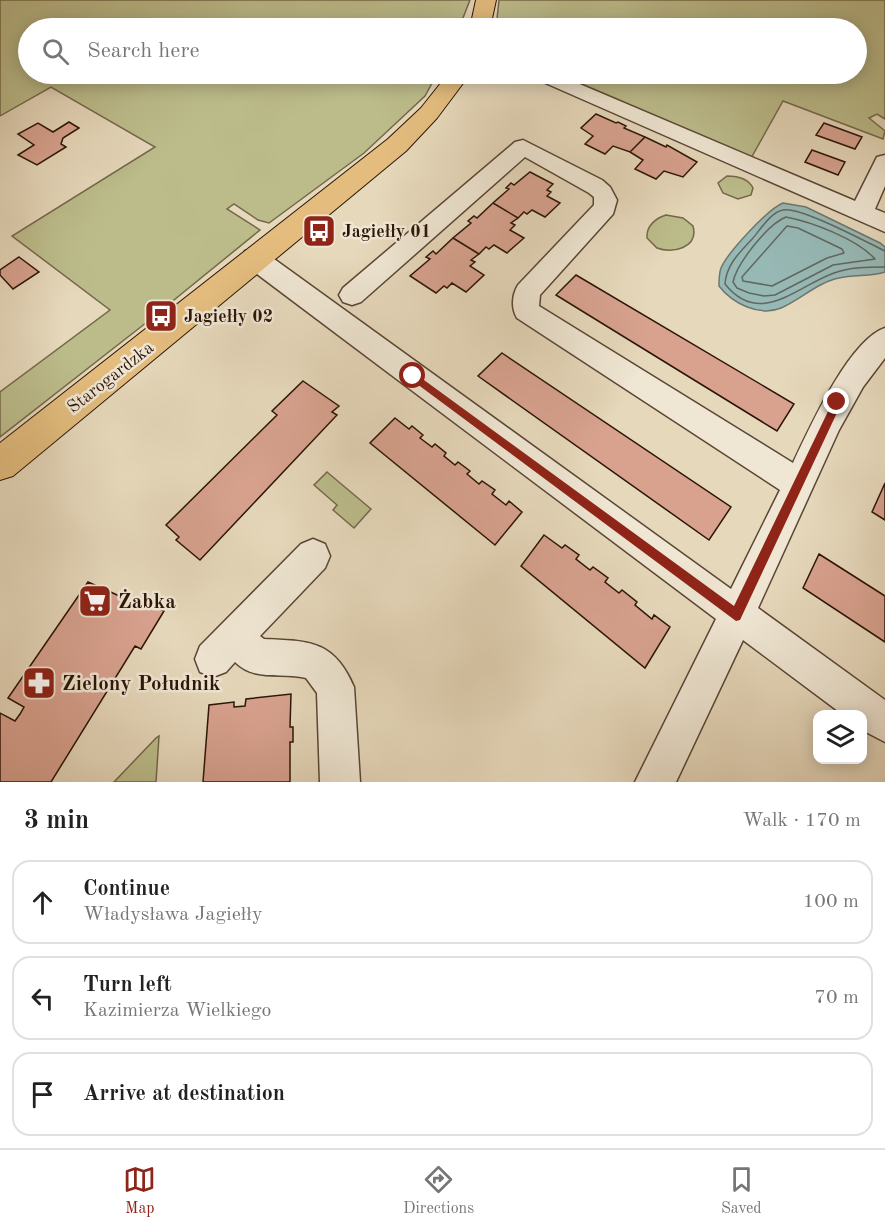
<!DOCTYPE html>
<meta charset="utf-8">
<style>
body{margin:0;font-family:"Old Standard TT",serif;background:#f2f2f2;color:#222}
.controls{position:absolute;right:18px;bottom:18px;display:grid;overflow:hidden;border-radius:12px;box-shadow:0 3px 15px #0003}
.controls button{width:54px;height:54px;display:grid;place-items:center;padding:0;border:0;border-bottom:2px solid #e0e0e0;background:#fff;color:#222;font:30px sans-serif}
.stop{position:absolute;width:18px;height:18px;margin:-14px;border:4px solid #8f2418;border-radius:50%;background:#fff}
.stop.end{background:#8f2418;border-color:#fff;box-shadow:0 2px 6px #0008}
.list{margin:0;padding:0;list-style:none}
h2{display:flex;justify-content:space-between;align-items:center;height:78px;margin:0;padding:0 24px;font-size:26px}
h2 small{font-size:20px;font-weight:400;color:#767676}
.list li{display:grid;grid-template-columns:39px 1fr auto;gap:18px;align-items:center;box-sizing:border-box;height:84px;margin:0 12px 12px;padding:0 12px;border:2px solid #e0e0e0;border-radius:18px}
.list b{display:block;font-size:22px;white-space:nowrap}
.list p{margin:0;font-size:20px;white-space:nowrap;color:#767676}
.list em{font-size:20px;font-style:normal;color:#767676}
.icon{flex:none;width:33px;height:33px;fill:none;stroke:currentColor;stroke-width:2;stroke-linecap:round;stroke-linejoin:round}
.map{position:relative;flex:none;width:885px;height:782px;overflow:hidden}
.search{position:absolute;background:#fff;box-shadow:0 3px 15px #0003;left:18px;right:18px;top:18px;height:66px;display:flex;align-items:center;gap:15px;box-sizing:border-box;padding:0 21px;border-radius:33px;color:#767676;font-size:22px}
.sheet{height:366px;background:#fff}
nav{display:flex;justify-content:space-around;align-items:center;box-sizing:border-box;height:84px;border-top:2px solid #e0e0e0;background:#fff;font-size:16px;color:#767676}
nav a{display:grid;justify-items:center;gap:3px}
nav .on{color:#8f2418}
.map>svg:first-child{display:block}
.green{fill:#bcbc8b;stroke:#74684a;stroke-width:1.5}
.water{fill:#97b9b6;stroke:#6c7770;stroke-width:1.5}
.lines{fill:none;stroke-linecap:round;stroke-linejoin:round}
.shore{stroke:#62675f;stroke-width:1.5}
.building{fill:#d8a28f;stroke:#2c1508;stroke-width:1.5}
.minor-casing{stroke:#5a4635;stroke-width:3}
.major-casing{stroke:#2c1508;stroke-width:2}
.minor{fill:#efe6d3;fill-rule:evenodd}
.major{fill:#e3bc7e;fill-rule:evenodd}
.route{fill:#8f2418}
.labels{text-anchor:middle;stroke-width:5;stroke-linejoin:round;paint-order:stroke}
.poi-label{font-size:18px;font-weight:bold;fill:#2c1508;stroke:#efe6d3;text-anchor:start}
.street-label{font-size:18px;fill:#2c1508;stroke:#efe6d3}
.near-poi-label{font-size:21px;font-weight:bold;fill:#2c1508;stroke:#efe6d3;text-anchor:start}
</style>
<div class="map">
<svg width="885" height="782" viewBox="0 0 885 782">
<rect width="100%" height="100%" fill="#e6d8bb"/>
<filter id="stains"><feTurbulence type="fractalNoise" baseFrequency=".00333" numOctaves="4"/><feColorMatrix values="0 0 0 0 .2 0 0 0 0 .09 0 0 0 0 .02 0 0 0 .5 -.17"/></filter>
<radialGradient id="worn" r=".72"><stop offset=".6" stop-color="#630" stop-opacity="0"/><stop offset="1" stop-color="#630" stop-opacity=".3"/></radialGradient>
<path class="green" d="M0 0H470L459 28H28V74H437L425 96 364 153 269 223 258 220 234 204 227 209 260 230 142 326 0 437V392L110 310 12 236 155 147 51 87 0 116Z
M499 0H885V119L877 114 869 118 885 131 883 139 783 101 750 160 553 74H856V28H496Z
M727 176C738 176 748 178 753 188L751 195 738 199 723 193 718 183Z
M666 215 683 218 693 226C699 248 672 254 657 248L647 238C646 226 656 218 666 215Z
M327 472 371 509 354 528 333 510 337 505 314 485Z
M159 736 156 782H114L156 738Z"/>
<path class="water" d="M783 203 806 207 880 243 885 247V272C871 277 854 274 839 278 818 282 800 300 781 308 759 317 732 303 719 286 719 281 719 273 721 268 728 252 768 209 783 203Z"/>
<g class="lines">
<path class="shore" d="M786 217C812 222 857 239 875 259L833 265 775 295 764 296 749 293 737 288 733 282C737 263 768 224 786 217Z
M787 226 798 228 842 249 844 253 827 258 772 286 743 281 742 277Z
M885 251C866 242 800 206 783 210 771 212 760 230 753 238 740 252 726 265 725 284 760 328 797 286 834 273 850 267 868 267 885 267"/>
</g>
<path class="building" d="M596 114 616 123 618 122 626 126 624 128 645 137 630 152 613 146 605 154 585 144 593 136 581 128Z
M69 122 79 128 63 138 61 144 66 147 37 165 18 155 34 145 18 134 38 123 53 132Z
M824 123 862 137 855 149 816 135Z
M645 137 666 147 667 145 697 162 683 177 664 171 656 179 635 169 643 160 630 152Z
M812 150 845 162 838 175 805 162Z
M530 172 553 184 547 190 551 192 547 196 560 203 545 217 532 210 527 214 524 212 518 218 493 203 509 189 506 188 511 183 514 185Z
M493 203 518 218 511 223 515 225 510 230 524 238 507 253 494 245 489 249 486 247 479 254 453 238 471 223 468 221 474 216 477 218Z
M453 238 479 254 471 260 475 262 470 266 484 275 466 292 452 283 447 288 444 286 436 293 410 276 430 259 426 257 433 251 436 254Z
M19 257 39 272 13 289 0 275V270Z
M576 275 794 404 777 431 556 295Z
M502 353 731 507 709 540 478 376Z
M303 381 339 406 332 412 337 415 200 560 176 540 179 537 166 525 277 415 272 411Z
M395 418 409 429 412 426 423 435 420 438 432 447 435 444 446 453 444 456 455 465 458 462 470 471 467 474 479 484 482 481 495 490 492 494 506 505 509 501 522 512 495 545 370 443Z
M885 483V520L872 512Z
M544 535 562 548 565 545 579 555 576 559 590 570 593 567 608 578 605 582 619 593 622 590 637 602 635 605 652 619 654 615 670 627 645 668 521 566Z
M819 554 885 596V642L803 588Z
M88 582 133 602 136 599 164 611 141 649 135 646 51 782H0V713L15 721 20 714 24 707 8 698Z
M291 694 290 727H293V742H290V782H203L209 705 234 702V707L245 706 246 699Z"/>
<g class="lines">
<defs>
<path id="minor" d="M532 74H556L855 201 877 157 885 155V186L875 209 885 213V232L534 78Z
M523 140 602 180 610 187 617 200 613 214 540 295 539 306 793 463C809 429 849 340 885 328V358L863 387 839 430 758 608 885 700V742L862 730V714H842L743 640 676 782H635L716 619 245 265 242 258 245 251 254 249 263 251 731 589 780 490 517 318C511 308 512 295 518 285L594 205V197L589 193 525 157 361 302 352 305 343 302 339 295 343 288 515 142Z
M313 539 325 544 330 556 325 568 260 636 264 639C309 641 334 640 354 687L360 782H320L317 693 306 678C281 672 255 682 235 662L226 672 213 677 200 672 195 659 200 646 301 544Z"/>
<path id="major" d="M476 0H496L490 28H470Z
M448 74H470L437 118 406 151 13 476 0 480V443L388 139 421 108Z"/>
</defs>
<use href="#minor" class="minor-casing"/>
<use href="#major" class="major-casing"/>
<use href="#minor" class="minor"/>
<use href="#major" class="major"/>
</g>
<path class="route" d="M413 372 734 606 834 399H841L842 402 740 620 736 621 409 378 408 376Z"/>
<defs>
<symbol id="bus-square" viewBox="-11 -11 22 22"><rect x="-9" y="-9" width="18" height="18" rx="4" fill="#8f2418" stroke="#efe6d3"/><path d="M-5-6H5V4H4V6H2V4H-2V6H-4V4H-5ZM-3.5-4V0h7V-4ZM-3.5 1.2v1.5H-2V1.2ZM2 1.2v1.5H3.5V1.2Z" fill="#fff"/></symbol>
<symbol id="supermarket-square" viewBox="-11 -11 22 22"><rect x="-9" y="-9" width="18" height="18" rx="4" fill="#8f2418" stroke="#efe6d3"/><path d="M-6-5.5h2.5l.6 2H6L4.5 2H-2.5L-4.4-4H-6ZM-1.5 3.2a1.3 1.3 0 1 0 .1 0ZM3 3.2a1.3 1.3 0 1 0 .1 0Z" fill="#fff"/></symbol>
<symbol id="pharmacy-square" viewBox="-11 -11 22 22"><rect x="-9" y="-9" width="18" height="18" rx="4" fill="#8f2418" stroke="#efe6d3"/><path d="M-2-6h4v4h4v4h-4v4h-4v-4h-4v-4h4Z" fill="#fff"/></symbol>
</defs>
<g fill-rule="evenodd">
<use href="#bus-square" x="300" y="212" width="38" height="38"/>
<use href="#bus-square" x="142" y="297" width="38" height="38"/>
<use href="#supermarket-square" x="76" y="582" width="38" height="38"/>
<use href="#pharmacy-square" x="20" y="664" width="38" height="38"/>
</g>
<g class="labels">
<g class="poi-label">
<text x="342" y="237">Jagiełły 01</text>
<text x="184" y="322">Jagiełły 02</text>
</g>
<g class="street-label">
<text transform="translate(110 377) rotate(-38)" y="6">Starogardzka</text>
</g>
<g class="near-poi-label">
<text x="118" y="608">Żabka</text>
<text x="62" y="690">Zielony Południk</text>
</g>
</g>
<rect width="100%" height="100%" filter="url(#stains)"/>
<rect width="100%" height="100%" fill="url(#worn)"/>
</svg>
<div class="controls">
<button><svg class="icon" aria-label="layers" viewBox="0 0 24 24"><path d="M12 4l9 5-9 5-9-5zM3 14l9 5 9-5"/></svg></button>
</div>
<div class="stop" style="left:413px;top:376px"></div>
<div class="stop end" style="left:837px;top:402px"></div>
<div class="search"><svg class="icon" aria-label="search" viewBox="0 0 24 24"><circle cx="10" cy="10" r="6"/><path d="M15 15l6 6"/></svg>Search here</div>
</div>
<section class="sheet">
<h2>3 min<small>Walk · 170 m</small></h2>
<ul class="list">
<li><svg class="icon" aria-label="ahead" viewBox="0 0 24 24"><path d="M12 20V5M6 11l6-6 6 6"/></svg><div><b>Continue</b><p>Władysława Jagiełły</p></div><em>100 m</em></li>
<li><svg class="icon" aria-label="left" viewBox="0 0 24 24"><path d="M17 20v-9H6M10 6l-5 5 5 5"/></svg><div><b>Turn left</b><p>Kazimierza Wielkiego</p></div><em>70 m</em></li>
<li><svg class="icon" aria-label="arrive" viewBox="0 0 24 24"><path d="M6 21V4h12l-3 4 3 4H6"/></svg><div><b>Arrive at destination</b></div></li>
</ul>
</section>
<nav>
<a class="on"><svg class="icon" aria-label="map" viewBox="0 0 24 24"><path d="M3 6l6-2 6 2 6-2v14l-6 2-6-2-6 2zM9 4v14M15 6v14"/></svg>Map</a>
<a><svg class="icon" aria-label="directions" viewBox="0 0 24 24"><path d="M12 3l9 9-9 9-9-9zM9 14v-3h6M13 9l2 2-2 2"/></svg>Directions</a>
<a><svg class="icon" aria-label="saved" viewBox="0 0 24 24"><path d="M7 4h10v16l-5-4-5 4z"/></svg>Saved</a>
</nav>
